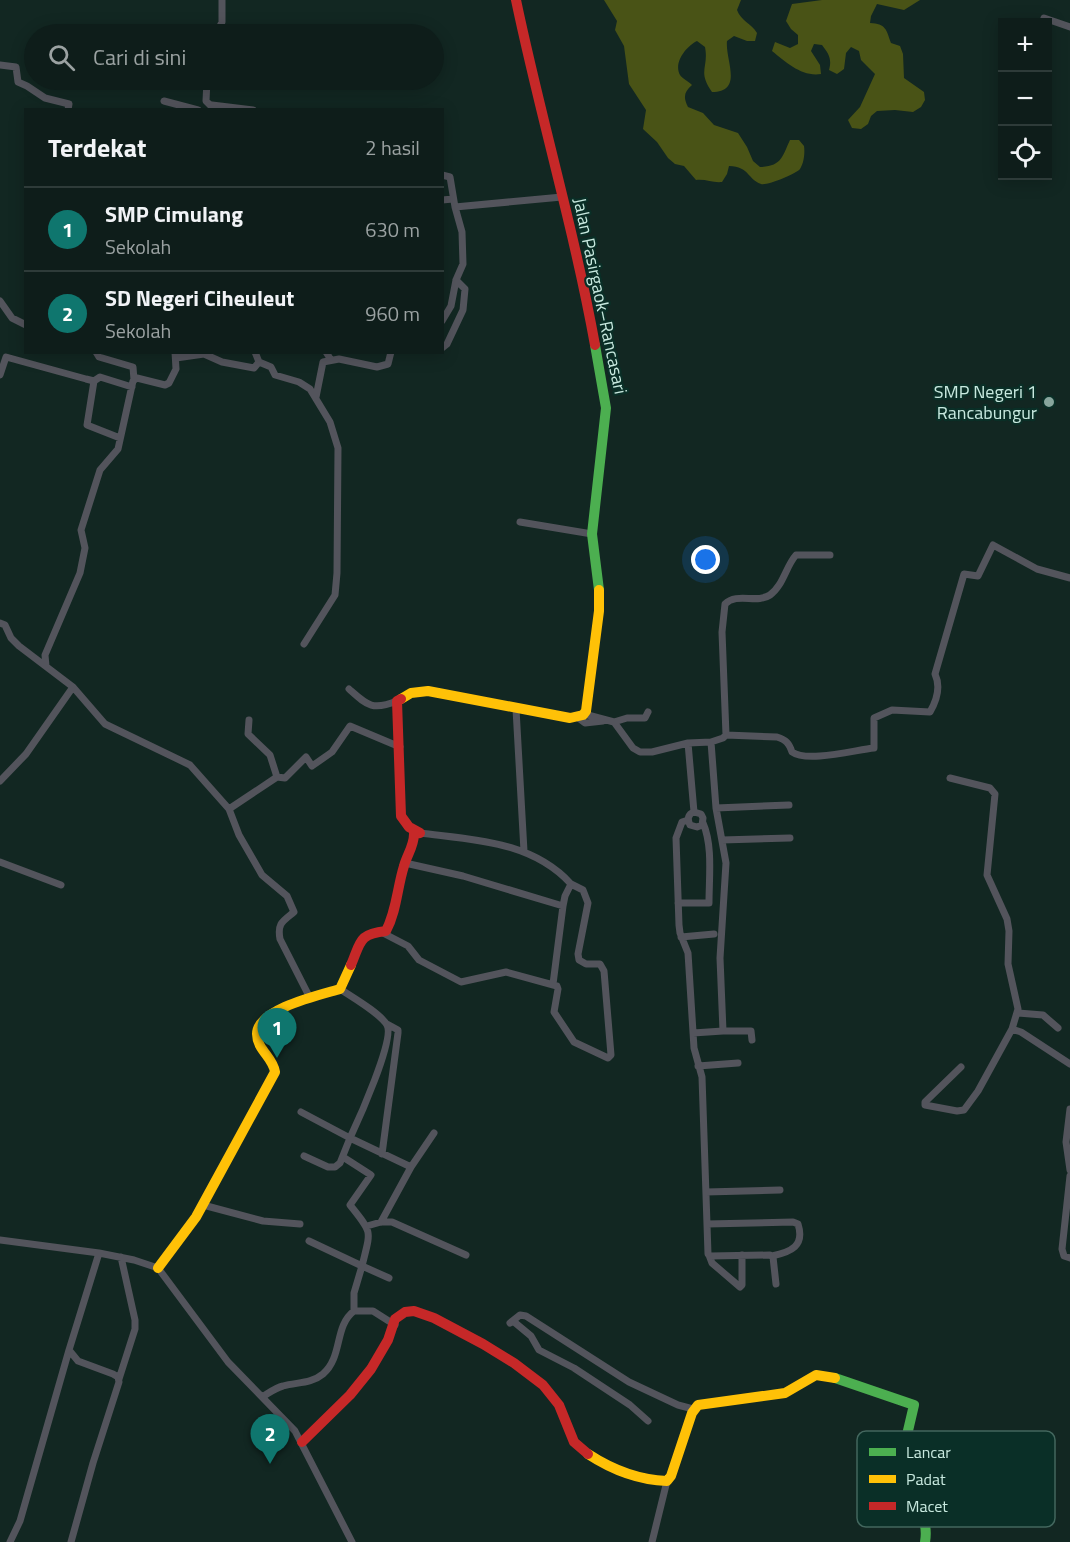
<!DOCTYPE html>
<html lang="id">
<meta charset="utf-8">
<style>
body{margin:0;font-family:"Titillium Web",sans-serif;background:#172623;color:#f1f3f6}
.controls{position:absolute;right:18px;top:18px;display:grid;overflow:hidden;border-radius:0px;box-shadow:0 3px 15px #0003}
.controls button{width:54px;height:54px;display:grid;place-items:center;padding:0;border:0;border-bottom:2px solid #2e3b39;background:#0e1d1a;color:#f1f3f6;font:30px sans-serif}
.you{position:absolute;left:706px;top:560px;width:21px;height:21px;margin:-15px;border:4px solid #fff;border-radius:50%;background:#1a73e8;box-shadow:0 0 0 9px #1a73e833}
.badge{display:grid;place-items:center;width:39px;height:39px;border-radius:50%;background:#0f766e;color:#fff;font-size:20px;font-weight:700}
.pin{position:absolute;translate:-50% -50px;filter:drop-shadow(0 2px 3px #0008)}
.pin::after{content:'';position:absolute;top:32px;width:21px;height:18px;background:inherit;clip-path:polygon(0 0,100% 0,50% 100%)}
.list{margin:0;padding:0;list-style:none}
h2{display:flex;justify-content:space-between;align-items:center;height:78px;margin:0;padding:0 24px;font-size:26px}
h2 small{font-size:20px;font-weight:400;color:#9ba2a2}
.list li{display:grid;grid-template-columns:39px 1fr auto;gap:18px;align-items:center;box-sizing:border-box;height:84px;padding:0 24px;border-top:2px solid #2e3b39}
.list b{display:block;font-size:22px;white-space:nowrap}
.list p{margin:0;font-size:20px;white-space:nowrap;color:#9ba2a2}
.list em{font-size:20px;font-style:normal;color:#9ba2a2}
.icon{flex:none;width:33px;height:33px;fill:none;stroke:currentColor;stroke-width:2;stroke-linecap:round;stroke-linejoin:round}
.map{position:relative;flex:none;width:1070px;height:1542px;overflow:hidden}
.search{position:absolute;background:#0e1d1a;box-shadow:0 3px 15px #0003;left:24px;top:24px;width:420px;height:66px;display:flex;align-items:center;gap:15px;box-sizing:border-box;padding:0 21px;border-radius:33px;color:#9ba2a2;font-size:22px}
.panel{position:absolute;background:#0e1d1a;box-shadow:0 3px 15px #0003;left:24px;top:108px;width:420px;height:246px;border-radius:0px}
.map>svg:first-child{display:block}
.forest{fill:#495316}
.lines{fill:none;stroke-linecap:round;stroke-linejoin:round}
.street{stroke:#53545c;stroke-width:7}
.fast{stroke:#4caf50;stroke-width:10}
.slow{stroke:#ffc107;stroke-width:10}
.jam{stroke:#c62828;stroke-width:10}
.poi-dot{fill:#88a59d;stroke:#0a2f27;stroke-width:2}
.labels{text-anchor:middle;stroke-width:4.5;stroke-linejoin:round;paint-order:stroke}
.street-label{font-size:18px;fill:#c8e9df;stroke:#0a2f27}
.poi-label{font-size:18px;fill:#c8e9df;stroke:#0a2f27;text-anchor:end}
.key{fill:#0a2f27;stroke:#43675e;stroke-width:1.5}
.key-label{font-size:16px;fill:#c8e9df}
</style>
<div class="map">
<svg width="1070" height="1542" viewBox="0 0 1070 1542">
<rect width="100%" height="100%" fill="#122722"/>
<path class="forest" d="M604 0H741L737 10C741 21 751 23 757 33L755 41H747L734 36 727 41C725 60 744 92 712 92 697 71 709 68 705 47L697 41C687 46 673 62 680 75 682 78 689 82 692 85 684 92 683 97 688 107L703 113 714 125 738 133 747 147 753 161 760 167C782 166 782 157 790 140H799L804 146C805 153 804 163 800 169 796 174 767 186 761 184 747 179 750 167 729 166L727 174 722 182C713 183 706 179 696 180L684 166 675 164 668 158 657 142 643 129 646 110 629 84 624 46 615 30 617 21Z
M822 0H920L904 10 877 4 871 16 870 23C886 24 886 29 891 43L900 46 903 54 904 78 924 92 925 100 921 107 913 112 895 110 877 111 871 116 868 124 861 129 852 128 848 120 860 107 875 74 861 60 859 51 851 47 846 53 844 69 837 74 829 70C832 59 829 54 822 45L814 44 811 51 820 65 821 74C802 77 787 63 772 51L775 42 790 48 798 44V35L791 29 786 21 792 4Z"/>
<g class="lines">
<path class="street" d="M1044 18 1070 27
M216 34 222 22V0
M0 65 16 67 18 82 27 86 45 98 69 104 68 110
M207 80 206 101 214 109
M164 101 198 110
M212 105 253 110
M442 175 450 177 455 207 462 232 463 264 456 280 451 306 442 321
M442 200 453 199
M455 207 562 197
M0 301 12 318 26 325
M442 348 447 344 463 310 465 289 456 280
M96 352 99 357 133 367 134 380
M255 352 259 362 271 367 275 375 299 382 310 389 330 422 338 448 337 573 335 595 304 644
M326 352 331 360
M176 358 204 354 222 362 254 368 259 362
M0 375 6 357 86 379 94 381 100 377 132 387
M94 381 87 425 120 438
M316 397 323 362 339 359 377 367 388 364 391 352
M520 522 592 534
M0 623 5 625 11 638 19 646 73 687 105 724 190 765 229 809 277 777 285 778 306 757 312 766 332 752 350 726 400 747
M46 666 45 655 80 573 85 548 81 530 100 470 118 449 133 381 137 378 165 385 169 383 176 369 175 352
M349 689C367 705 372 711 397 701
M516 709 524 851
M584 714 614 722 633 748 640 752H652L688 743 711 742 716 808 726 863 720 958 723 1031 693 1033
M577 717 585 723 603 721
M249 720 248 734 270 755 277 777
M614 722 627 718H645L648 712
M726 735 777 737C786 740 789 743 792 752 807 763 855 750 874 748V718L892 710 930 712C937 700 941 687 935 674L964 574 978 576 993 545 1037 569 1070 578
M711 742 723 738 726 735 722 632 725 604C737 592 757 604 770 595 783 586 786 566 796 555H830
M688 743 694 812C688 814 687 819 690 825L697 827 702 825 703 818 701 814 694 812
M950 778 990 788 995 794 987 875 1007 919 1009 931 1008 964 1018 1009 1012 1029 1021 1032 1070 1064
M0 781 26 754 73 687
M716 808 789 805
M229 809 239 835 262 875 287 896 294 912C283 921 277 923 280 939L310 998
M688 820 682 822 676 838 679 925 680 933 688 953 694 1048 702 1077 708 1254 710 1256 770 1255 773 1257 776 1284
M722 840 790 838
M0 862 61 885
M405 863 463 876 563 906 565 896 571 884C532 841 474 840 420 833
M678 903H709C709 877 713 846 703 823
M381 932 408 946 419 960 461 982 506 972 557 986 558 989 554 1012 574 1042 608 1058 611 1055 604 971 600 964H586L579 960 578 954 588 903 583 890 571 884
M681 937 714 934
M553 984 563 906
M1018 1013 1043 1015 1058 1028
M723 1031H751L752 1040
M698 1066 738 1063
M961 1067 925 1102V1105L957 1111 964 1110 978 1091 1012 1029
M1070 1109 1066 1142 1070 1170
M301 1112 350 1138C358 1121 395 1039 387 1025 380 1013 352 997 340 989
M382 1154 398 1033V1030L387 1024
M304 1156 328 1167H335L340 1163 350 1138 411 1167
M1070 1176 1062 1249 1064 1256 1070 1258
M706 1192 780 1190
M203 1205 263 1221 300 1224
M381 1222 411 1167 434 1133
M707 1224 793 1222 798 1224C805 1246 791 1252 772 1256
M367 1226 381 1222H392L466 1255
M0 1240 99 1253 134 1260 158 1268 228 1362 295 1431 352 1542
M309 1241 362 1266C371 1229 373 1234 350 1205L371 1175 343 1157
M709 1255 712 1263 740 1287 742 1285V1255
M354 1311V1293L362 1266 389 1278
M513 1321 531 1336 539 1350 574 1368 630 1405 648 1421
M510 1323 520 1315 526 1316 629 1382 678 1405 693 1409 696 1406
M119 1379 135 1329V1320L121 1257
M262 1397C269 1393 275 1388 283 1386 297 1382 311 1384 323 1374 343 1357 334 1326 354 1311H373L395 1325
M10 1542 20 1521 26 1500 69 1350
M71 1542 93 1463 119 1382 118 1377 113 1374 78 1361 69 1350 99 1253
M652 1542 667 1481"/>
<path class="fast" d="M595 345 606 408 592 534 599 590
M835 1378 914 1405 896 1482C910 1504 930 1513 925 1542"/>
<path class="slow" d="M401 699 411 693 428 691 570 718 583 715 586 711 599 611V590
M158 1268 196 1217 275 1072C273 1057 257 1050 257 1034 257 1009 320 995 340 989L351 965
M588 1454C611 1469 639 1480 667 1481L671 1476 692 1413 698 1405 785 1393 816 1375 835 1378"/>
<path class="jam" d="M516 0C540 115 574 229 595 345
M351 965C361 942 358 934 386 931 397 910 397 888 404 866 407 855 414 846 414 834L420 833 409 827 401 816 397 701 401 699
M302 1442 350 1395 371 1369 388 1340 395 1319 405 1312 414 1311 434 1318 483 1344 514 1363 543 1385 559 1405 574 1442 588 1454"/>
</g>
<circle class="poi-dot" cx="1049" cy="402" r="6"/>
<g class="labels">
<g class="street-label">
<text transform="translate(600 296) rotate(78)" y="6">Jalan Pasirgaok–Rancasari</text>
</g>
<g class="poi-label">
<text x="1037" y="398">SMP Negeri 1<tspan x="1037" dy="21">Rancabungur</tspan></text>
</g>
</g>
<rect x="857" y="1431" width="198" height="96" rx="9" class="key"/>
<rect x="869" y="1448" width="27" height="8" fill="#4caf50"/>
<rect x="869" y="1475" width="27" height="8" fill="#ffc107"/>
<rect x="869" y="1502" width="27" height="8" fill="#c62828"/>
<g class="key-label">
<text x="906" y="1458">Lancar</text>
<text x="906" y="1485">Padat</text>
<text x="906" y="1512">Macet</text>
</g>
</svg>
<div class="controls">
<button>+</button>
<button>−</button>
<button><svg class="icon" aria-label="locate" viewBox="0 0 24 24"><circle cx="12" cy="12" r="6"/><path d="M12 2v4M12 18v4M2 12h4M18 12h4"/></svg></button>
</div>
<div class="you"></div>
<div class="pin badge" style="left:277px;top:1058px">1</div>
<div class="pin badge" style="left:270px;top:1464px">2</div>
<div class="search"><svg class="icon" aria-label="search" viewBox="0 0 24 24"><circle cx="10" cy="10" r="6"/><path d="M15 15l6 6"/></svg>Cari di sini</div>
<section class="panel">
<h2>Terdekat<small>2 hasil</small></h2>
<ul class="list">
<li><span class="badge">1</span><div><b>SMP Cimulang</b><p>Sekolah</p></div><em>630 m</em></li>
<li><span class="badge">2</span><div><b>SD Negeri Ciheuleut</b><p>Sekolah</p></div><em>960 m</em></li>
</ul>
</section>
</div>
